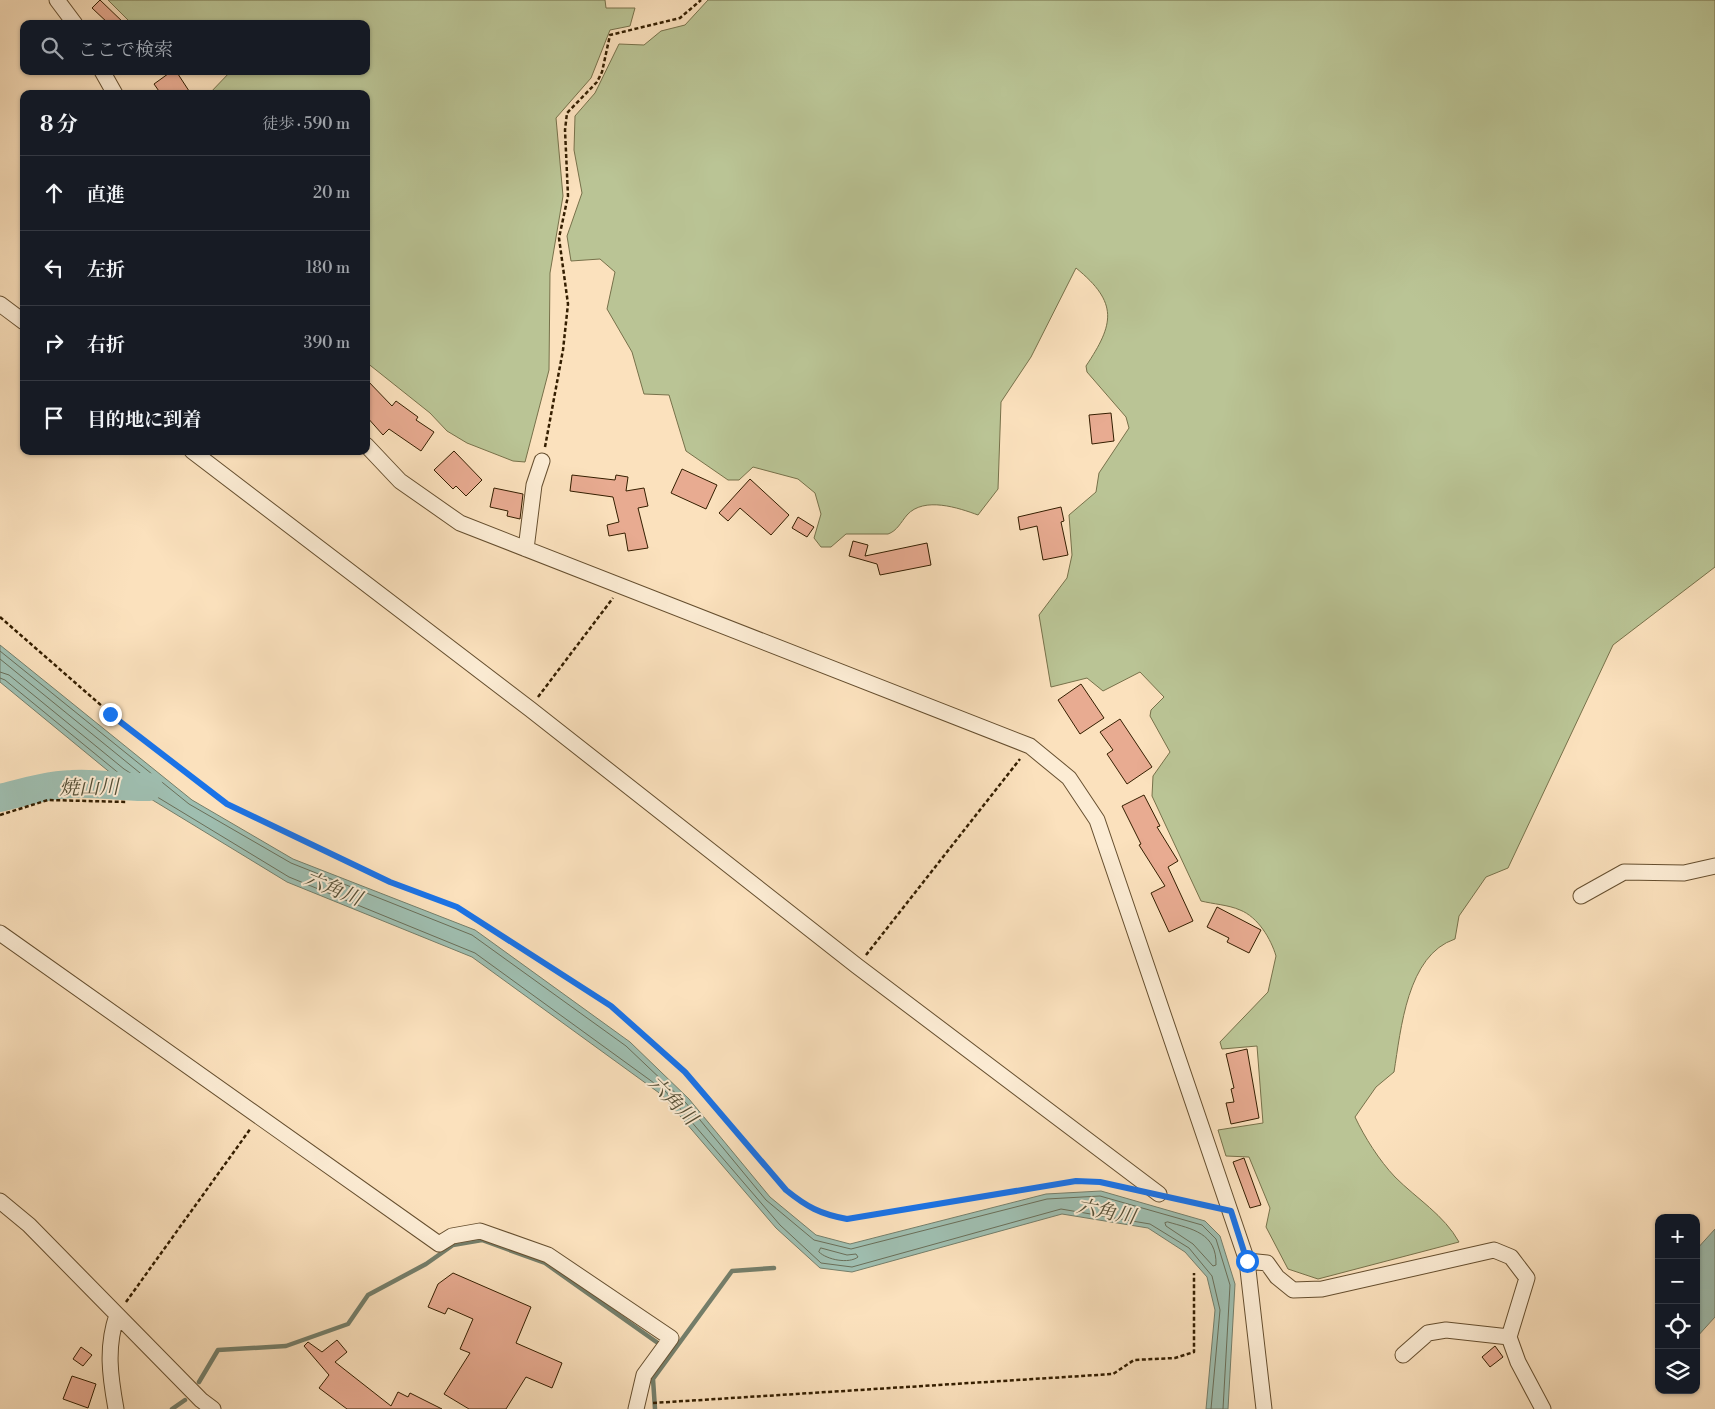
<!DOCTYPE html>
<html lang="ja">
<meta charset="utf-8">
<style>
body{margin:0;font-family:"Libre Bodoni","Noto Serif JP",serif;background:#242831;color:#f1f3f6}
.controls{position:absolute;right:15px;bottom:15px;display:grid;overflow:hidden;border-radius:10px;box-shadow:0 1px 4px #0004}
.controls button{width:45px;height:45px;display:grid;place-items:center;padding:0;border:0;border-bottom:1px solid #363941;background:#171b24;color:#f1f3f6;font:25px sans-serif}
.stop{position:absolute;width:15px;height:15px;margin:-11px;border:4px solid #1a73e8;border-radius:50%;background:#fff}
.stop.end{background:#1a73e8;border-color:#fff;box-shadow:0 1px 5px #0008}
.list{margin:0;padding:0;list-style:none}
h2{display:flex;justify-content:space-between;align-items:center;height:65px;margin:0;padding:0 20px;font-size:21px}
h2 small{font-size:16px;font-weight:400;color:#9ea1a6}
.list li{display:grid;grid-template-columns:32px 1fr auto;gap:15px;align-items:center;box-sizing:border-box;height:75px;padding:0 20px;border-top:1px solid #363941}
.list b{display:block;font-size:19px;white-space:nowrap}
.list em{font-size:16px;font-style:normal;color:#9ea1a6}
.icon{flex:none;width:28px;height:28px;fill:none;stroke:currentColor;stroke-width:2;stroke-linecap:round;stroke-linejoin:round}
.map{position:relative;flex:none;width:1715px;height:1409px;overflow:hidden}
.search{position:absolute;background:#171b24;box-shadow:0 1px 4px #0004;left:20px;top:20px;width:350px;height:55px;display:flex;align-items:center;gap:12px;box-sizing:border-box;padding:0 18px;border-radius:10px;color:#9ea1a6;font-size:19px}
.panel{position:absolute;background:#171b24;box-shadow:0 1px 4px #0004;left:20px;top:90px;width:350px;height:365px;border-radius:10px}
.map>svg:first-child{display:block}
.green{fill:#bac495;stroke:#77714a}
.water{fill:#9fbeb0;stroke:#747e6a}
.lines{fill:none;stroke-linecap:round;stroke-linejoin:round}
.shore{stroke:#6a6e58;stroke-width:1}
.stream{stroke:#747e6a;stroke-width:4.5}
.river{stroke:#9fbeb0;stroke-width:28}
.building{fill:#e8ab91;stroke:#341e00}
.minor-casing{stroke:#664f2f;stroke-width:17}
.path{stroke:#341e00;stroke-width:2.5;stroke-dasharray:4 2.5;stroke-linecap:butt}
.minor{stroke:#fcecd4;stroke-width:15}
.route{stroke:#1a73e8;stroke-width:6}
.labels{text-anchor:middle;stroke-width:4;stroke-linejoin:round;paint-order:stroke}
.water-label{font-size:20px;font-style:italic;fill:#544e35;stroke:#fcecd4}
</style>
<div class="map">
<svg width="1715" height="1409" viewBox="0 0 1715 1409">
<rect width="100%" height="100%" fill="#fbe1bd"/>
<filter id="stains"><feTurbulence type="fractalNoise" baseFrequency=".004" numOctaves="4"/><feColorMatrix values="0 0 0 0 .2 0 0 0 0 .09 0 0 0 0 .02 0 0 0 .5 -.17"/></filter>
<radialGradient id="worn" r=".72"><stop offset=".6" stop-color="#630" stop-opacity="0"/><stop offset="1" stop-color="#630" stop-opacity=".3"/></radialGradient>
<path class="green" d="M108 0H605L606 8H635L630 26 610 30 591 78 556 118 563 196 550 273 549 370 525 462 513 461 467 443 447 431 430 413 366 362V94H209L231 71H366V24H132Z
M708 0H1715V567L1613 645 1508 868 1486 877 1459 916 1455 939C1407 955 1401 1029 1394 1072L1376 1087 1355 1117C1365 1138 1379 1160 1395 1177 1417 1199 1444 1215 1459 1242L1318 1279 1288 1269 1266 1227 1270 1208 1249 1157 1226 1156 1218 1130 1263 1123 1257 1046 1222 1049 1220 1042 1268 992 1276 956C1271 939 1258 917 1240 910 1229 905 1213 904 1201 901L1152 796 1153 776 1170 752 1150 716 1151 710 1164 697 1140 672 1103 691 1087 678 1051 687 1039 615 1067 578 1072 555 1069 515 1096 492 1099 473 1129 428 1126 417 1087 372 1086 366C1114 324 1119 303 1076 268L1031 357 1001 402 998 489 978 515C959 508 924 496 907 515 901 522 897 531 888 534H846L831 547H821L814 538 821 514 815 493 798 479 753 467 739 480H728L686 451 669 395 644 394 632 352 607 309 615 272 600 259 571 261 567 236 582 193 574 150 575 116 595 93 619 44 644 45 661 31 685 25Z"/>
<path class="water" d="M0 645 192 800 293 859 475 930 630 1042 689 1099 770 1197 816 1235 850 1244 1046 1194 1101 1191 1205 1221 1220 1236 1235 1284 1228 1409H1206L1215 1310 1207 1277 1185 1252 1148 1228 1062 1214 852 1272 820 1268 776 1228 662 1095 472 957 287 882 118 779 0 682Z
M1715 1229V1317L1696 1338V1250Z"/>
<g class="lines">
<path class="shore" d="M0 651 189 804 291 863 472 935 626 1046 686 1103 766 1200 814 1240 851 1249 1047 1199 1100 1196 1202 1225 1216 1239 1230 1285 1223 1409
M0 659 145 777 146 780 143 781 124 769 9 675 0 672
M0 678 5 680 121 775 289 877 475 953 665 1091 780 1225 821 1263 852 1267 1061 1209 1150 1224 1189 1248 1212 1276 1220 1310 1211 1409
M1168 1222C1192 1229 1217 1233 1216 1265L1213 1266 1193 1244 1166 1226 1165 1223Z
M821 1248 847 1255 856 1254 858 1257C849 1264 827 1260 819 1252Z"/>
<path class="stream" d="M199 1382 218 1350 286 1346 348 1324 368 1295 426 1264 453 1245 482 1240 545 1263 672 1353
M172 1409 185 1400
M655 1409 653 1379 732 1271 774 1268"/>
<path class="river" d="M0 798C24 792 47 785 72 784 97 782 123 788 149 787"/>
</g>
<path class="building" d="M100 0 125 24H109L92 8Z
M172 71H176L191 94H161L154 84Z
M366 379 392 406 396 401 418 417 416 420 434 432 421 451 389 429 383 435 366 416Z
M1111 413 1114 441 1092 444 1089 415Z
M454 451 482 480 466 496 456 486 453 489 434 470Z
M682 469 717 485 706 509 671 493Z
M572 475 615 480 616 475 628 477 626 491 644 488 648 506 638 508 648 548 628 551 625 533 609 536 607 525 619 522 613 497 570 491Z
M750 479 789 515 771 535 740 508 728 521 719 513Z
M494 488 523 494 520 519 507 516 508 511 490 507Z
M1061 507 1064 521 1061 522 1068 555 1043 560 1037 526 1020 530 1018 517Z
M798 517 814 527 807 537 792 528Z
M853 541 868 545 865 556 927 543 931 565 880 575 877 564 849 556Z
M1081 684 1104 718 1080 734 1058 700Z
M1120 719 1152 767 1127 784 1107 754 1113 750 1100 732Z
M1144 795 1160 826 1157 827 1178 861 1168 867 1193 921 1169 932 1151 893 1165 886 1139 845 1141 844 1122 806Z
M1217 907 1261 930 1249 953 1227 942 1229 938 1207 927Z
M1247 1049 1259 1118 1231 1124 1226 1103 1234 1102 1231 1089 1234 1088 1226 1054Z
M1244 1158 1261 1205 1250 1208 1233 1162Z
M453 1273 531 1307 516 1343 562 1363 552 1388 526 1377 506 1409H469L444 1394 470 1353 460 1349 473 1319 448 1308 445 1314 428 1307 438 1284Z
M337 1340 347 1352 335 1362 391 1406 398 1392 408 1397 410 1393 442 1409H347L319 1388 329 1375 304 1346 308 1342 322 1352Z
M1495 1346 1503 1357 1490 1367 1482 1357Z
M81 1347 92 1355 83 1366 73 1359Z
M72 1376 96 1384 88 1408 63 1399Z"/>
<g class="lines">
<defs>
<path id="minor" d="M57 0 75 24
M102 71 115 94
M0 304 24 322
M366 445 400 481 460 523 1030 746 1069 778 1097 820 1247 1261 1264 1409
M192 451 530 709 857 966 1159 1194
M526 549 534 485 542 461
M1581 896 1624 872 1684 873 1715 866
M0 933 439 1244 452 1236 480 1231 548 1255 671 1338 644 1375 636 1409
M0 1201 29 1225 201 1400 213 1409
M1247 1261 1267 1263 1277 1277 1293 1290 1322 1289 1494 1250 1511 1257 1527 1278 1509 1337 1518 1362 1543 1409
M1403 1355 1428 1333 1446 1330 1509 1337
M116 1409C110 1376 106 1347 117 1315"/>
</defs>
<use href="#minor" class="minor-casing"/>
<path class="path" d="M545 447 563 350 568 304 559 238 568 196 565 130 567 113 597 82 602 72 610 35 680 18 701 0
M0 617 111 714 227 804 389 882 457 907 611 1006 685 1072 786 1190C807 1207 820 1214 847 1219L1076 1181H1100L1124 1187
M538 697 613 598
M0 815 48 800 127 802
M866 955 1020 759
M1173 1198 1214 1207
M126 1302 251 1128
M653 1403 1113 1374 1134 1360 1175 1358 1194 1352V1273"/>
<use href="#minor" class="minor"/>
</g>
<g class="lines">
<path class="route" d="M110 714 227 804 390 882 457 907 611 1006 685 1072 786 1190C807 1207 820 1214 847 1219L1076 1181 1100 1182 1231 1211 1247 1261"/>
</g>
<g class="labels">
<g class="water-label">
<text transform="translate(89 787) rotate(-1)" y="7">焼山川</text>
<text transform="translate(333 888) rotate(22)" y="7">六角川</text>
<text transform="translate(673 1100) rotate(45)" y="7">六角川</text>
<text transform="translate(1106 1211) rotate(11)" y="7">六角川</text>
</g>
</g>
<rect width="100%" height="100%" filter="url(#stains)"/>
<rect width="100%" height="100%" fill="url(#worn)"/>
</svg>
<div class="controls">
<button>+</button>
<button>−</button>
<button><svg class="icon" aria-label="locate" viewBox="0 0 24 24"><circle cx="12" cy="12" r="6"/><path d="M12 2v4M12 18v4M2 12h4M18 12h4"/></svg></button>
<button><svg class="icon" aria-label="layers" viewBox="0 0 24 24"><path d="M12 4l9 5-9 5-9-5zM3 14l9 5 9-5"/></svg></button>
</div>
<div class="stop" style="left:1247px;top:1261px"></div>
<div class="stop end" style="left:110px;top:714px"></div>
<div class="search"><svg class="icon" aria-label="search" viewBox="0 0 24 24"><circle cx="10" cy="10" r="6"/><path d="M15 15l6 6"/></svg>ここで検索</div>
<section class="panel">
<h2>8 分<small>徒歩 · 590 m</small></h2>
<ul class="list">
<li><svg class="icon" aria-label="ahead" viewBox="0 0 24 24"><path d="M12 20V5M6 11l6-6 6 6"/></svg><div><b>直進</b></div><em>20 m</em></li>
<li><svg class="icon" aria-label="left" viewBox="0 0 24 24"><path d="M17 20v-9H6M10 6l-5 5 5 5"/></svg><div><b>左折</b></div><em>180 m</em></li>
<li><svg class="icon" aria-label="right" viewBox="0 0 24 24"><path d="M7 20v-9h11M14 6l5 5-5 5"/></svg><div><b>右折</b></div><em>390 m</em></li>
<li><svg class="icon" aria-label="arrive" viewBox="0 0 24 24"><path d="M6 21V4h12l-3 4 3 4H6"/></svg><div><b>目的地に到着</b></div></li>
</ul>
</section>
</div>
